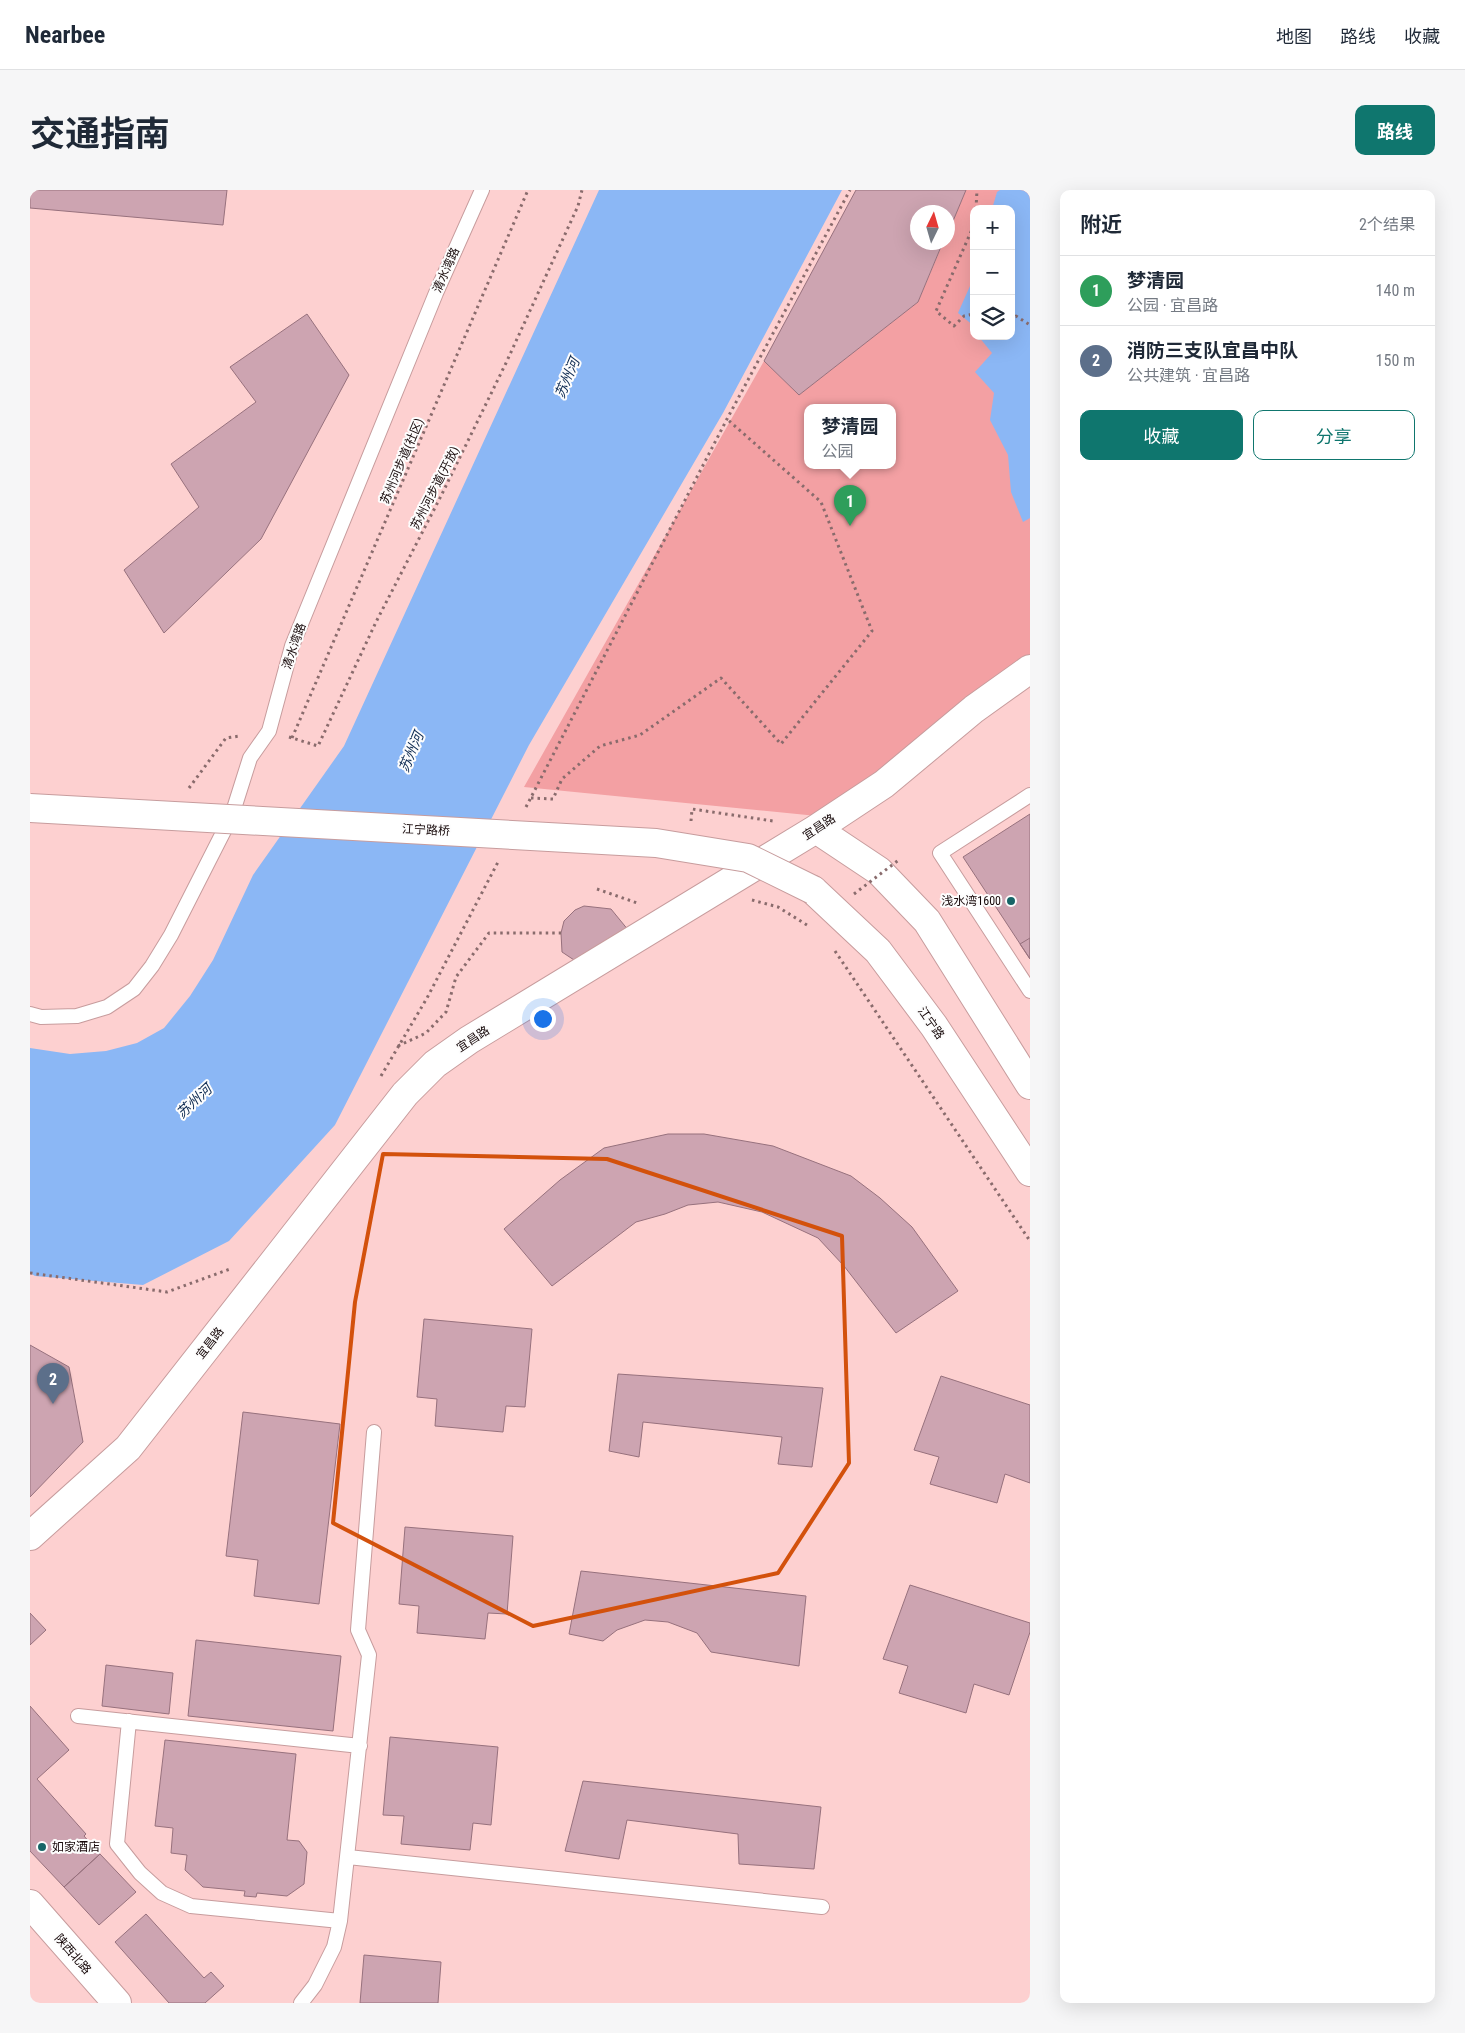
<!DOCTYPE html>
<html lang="zh">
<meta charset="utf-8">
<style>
body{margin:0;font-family:"Roboto Condensed","Noto Sans SC",sans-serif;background:#f6f6f7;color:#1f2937}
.controls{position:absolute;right:15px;top:15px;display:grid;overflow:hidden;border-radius:10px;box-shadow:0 5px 20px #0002}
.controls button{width:45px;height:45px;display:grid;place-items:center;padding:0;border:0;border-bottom:1px solid #e0e1e3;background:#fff;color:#1f2937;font:25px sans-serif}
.compass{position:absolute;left:880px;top:15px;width:45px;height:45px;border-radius:50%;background:#fff;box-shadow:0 5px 20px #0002;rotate:5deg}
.you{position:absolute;left:512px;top:828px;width:18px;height:18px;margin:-12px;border:4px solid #fff;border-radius:50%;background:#1a73e8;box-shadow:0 0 0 8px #1a73e833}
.badge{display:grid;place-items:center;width:32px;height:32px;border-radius:50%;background:#0f766e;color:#fff;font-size:16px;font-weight:700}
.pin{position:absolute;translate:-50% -41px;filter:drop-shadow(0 1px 2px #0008)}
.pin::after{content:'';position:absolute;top:26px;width:18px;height:15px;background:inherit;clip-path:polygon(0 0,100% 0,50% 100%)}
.popup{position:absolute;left:774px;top:214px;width:92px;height:65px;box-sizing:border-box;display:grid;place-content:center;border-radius:10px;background:#fff;filter:drop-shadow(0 1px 4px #0005);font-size:16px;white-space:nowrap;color:#747a83}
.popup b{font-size:19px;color:#1f2937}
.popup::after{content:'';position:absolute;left:50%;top:100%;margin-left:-10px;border:10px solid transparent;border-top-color:#fff}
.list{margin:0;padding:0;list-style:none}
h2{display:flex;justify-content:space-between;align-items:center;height:65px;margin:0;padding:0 20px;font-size:21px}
h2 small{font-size:16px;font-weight:400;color:#747a83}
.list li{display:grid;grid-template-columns:32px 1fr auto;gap:15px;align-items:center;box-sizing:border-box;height:70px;padding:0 20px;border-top:1px solid #e0e1e3}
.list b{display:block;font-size:19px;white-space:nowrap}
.list p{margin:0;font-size:16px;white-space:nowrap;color:#747a83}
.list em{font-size:16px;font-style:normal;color:#747a83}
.actions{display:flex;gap:10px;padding:15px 20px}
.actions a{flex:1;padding:11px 0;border:1px solid #0f766e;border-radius:10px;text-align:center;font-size:18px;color:#0f766e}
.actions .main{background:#0f766e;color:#fff}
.icon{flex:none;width:28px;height:28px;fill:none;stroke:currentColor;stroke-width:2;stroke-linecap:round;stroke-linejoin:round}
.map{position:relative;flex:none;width:1000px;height:1813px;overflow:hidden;border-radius:10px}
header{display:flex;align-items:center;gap:30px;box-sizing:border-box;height:70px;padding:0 25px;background:#fff;border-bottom:1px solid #e0e1e3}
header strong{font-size:24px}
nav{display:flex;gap:28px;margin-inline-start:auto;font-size:18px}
.intro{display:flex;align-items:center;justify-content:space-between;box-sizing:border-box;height:120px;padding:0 30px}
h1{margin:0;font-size:35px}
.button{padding:12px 22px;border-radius:10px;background:#0f766e;color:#fff;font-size:18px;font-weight:700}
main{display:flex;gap:30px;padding:0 30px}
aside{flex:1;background:#fff;border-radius:10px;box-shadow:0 5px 20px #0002}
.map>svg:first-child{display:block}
.green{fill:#f3a0a3;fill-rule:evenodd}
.water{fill:#8bb7f5}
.building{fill:#cda4b1;stroke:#97717d}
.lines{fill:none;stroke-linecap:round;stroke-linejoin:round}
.service-casing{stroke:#c79c9d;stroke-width:16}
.minor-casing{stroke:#c79c9d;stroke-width:30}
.secondary-casing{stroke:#c79c9d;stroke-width:30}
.path{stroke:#896b6c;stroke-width:3;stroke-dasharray:2.5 4;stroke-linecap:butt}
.service{stroke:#fff;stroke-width:14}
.minor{stroke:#fff;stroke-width:28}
.secondary{stroke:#fff;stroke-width:28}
.secondary-bridge-casing{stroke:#c79c9d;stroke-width:30;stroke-linecap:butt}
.path-bridge{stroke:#896b6c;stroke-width:3;stroke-dasharray:2.5 4;stroke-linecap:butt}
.secondary-bridge{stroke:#fff;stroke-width:28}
.marked{fill:none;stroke:#d3510c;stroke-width:4;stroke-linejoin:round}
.poi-dot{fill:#166567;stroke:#fdfdfd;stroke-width:2}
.labels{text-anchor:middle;stroke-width:4;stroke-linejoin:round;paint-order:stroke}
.street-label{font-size:12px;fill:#160809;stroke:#fdfdfd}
.poi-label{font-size:12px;fill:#160809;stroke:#fdfdfd;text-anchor:end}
.water-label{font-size:14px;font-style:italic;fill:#0c2950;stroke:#fdfdfd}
</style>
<header>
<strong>Nearbee</strong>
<nav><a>地图</a><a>路线</a><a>收藏</a></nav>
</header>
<div class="intro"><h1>交通指南</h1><a class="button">路线</a></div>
<main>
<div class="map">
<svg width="1000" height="1813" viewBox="0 0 1000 1813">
<rect width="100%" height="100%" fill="#fdd0d0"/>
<path class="green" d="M936 0H1000V468L787 626 494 597 734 171 769 205 888 112 913 53 918 52V43ZM944 19H981V146H944ZM778 217H862V275H778Z"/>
<path class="water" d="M569 0H812L693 223 499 555 305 935 199 1051 113 1095 5 1086 0 1083V858L40 864 76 861 107 853 134 838 160 806 183 770 223 685 314 556Z
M970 0H1000V328L993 332 981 302 978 265 960 230 964 203 945 182 962 163 949 147 981 146V19H962L967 2Z
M944 87V136L928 123Z"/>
<path class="building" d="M0 0H197L193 35 0 18Z
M826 0H936L918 43V22H888V52H913L888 112 769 205 734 171Z
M277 124 319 185 231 349 134 443 94 380 169 317 141 274 226 212 200 177Z
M1000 624V769L933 667Z
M554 716 581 719 599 741 547 772 532 762 531 743 534 731 545 720Z
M1000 748V769L990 754Z
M638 944H674L743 956 821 986 850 1008 882 1037 928 1101 866 1143 814 1076 788 1048 732 1022 688 1012 658 1015 635 1024 606 1032 522 1096 474 1039 530 990 574 958Z
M394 1129 502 1139 495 1217 476 1216 473 1242 405 1236 407 1209 387 1207Z
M0 1155 39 1177 53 1252 0 1307Z
M588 1184 793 1198 782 1277 748 1274 752 1247 613 1232 609 1267 579 1261Z
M911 1186 1000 1215V1293L975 1284 967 1313 900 1294 909 1267 884 1260Z
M213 1222 310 1234 289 1414 224 1406 228 1370 196 1366Z
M375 1337 483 1346 477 1424 458 1423 455 1449 387 1443 389 1416 369 1414Z
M551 1381 776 1406 769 1476 681 1462 667 1443 638 1432 615 1430 587 1440 573 1451 539 1444Z
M880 1395 1000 1433V1442L979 1505 944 1494 936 1523 869 1503 878 1476 853 1469Z
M0 1423 16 1440 0 1455Z
M166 1450 311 1466 303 1541 158 1526Z
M76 1475 143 1483 139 1524 72 1516Z
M0 1516 39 1560 7 1589 56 1644 54 1646 70 1664 34 1697 0 1661Z
M360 1547 468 1557 461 1635 443 1633 440 1660 371 1654 374 1626 353 1625Z
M135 1550 266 1564 257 1650 269 1651 277 1662 274 1694 257 1706 227 1703 226 1707 214 1706 215 1701 173 1697 155 1680 157 1665 141 1663 143 1638 125 1636Z
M553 1591 791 1617 784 1679 709 1674 708 1644 597 1630 589 1669 535 1661Z
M70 1664 106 1702 69 1735 34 1697Z
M116 1724 174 1788 181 1782 194 1796 175 1813H139L85 1752Z
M334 1765 411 1772 408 1813H330Z"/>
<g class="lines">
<defs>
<path id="service" d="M1000 605 910 663 1000 801
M0 824 11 827 47 826 77 817 104 799 122 776 141 745 202 625 220 568 239 541 262 456 406 103 452 0
M48 1526 330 1556
M99 1531 87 1654 110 1683 132 1703 161 1716 310 1731
M318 1667 792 1717
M271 1813 285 1795 304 1757 310 1731 339 1465 328 1440 344 1242"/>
<path id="minor" d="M786 639 849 681 897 731 1000 895
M0 1346 98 1258 375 904 405 874 439 850 786 639 854 594 944 519 1000 479
M0 1714 87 1813"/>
<path id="secondary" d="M783 700 848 761 904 836 1000 982"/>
</defs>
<use href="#service" class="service-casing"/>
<use href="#minor" class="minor-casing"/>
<use href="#secondary" class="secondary-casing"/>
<path class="path" d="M946 19 947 0
M944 35 906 121 924 136 934 126 944 124
M981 131 986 126 1000 135
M259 547 288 556 346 432 411 306 476 173 548 16 552 0
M262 548 498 0
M159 598 196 548 210 546
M501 608 523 609 532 589 570 556 610 545 691 488 751 554 842 441 791 312 697 229
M496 617 697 229 820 0
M661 631 662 619 743 631
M567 699 610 714
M722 710 748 717 777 735
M805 761 1000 1051
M368 856 396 843 416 822 426 787 459 743H531
M351 886 397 808 468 672
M0 1083 137 1102 200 1079"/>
<use href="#service" class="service"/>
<use href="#minor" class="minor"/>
<use href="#secondary" class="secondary"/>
<defs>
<path id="secondary-bridge" d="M0 618 626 653 718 668 783 700"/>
</defs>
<use href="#secondary-bridge" class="secondary-bridge-casing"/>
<path class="path-bridge" d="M824 704 870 669"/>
<use href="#secondary-bridge" class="secondary-bridge"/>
</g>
<path class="marked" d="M353 964 577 969 812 1046 819 1273 748 1383 503 1436 303 1333 325 1112Z"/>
<g class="poi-dot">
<circle cx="981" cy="711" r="5"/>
<circle cx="12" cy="1657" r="5"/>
</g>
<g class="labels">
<g class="street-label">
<text transform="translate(416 80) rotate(-66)" y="4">清水湾路</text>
<text transform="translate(372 271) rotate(-67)" y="4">苏州河步道(社区)</text>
<text transform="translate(405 298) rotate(-63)" y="4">苏州河步道(开放)</text>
<text transform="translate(264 456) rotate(-71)" y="4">清水湾路</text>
<text transform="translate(789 637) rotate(-33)" y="4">宜昌路</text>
<text transform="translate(396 640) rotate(3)" y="4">江宁路桥</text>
<text transform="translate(901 833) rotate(55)" y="4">江宁路</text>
<text transform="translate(443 849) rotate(-33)" y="4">宜昌路</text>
<text transform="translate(180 1153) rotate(-52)" y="4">宜昌路</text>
<text transform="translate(43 1764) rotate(49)" y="4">陕西北路</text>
</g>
<g class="poi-label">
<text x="971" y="715">浅水湾1600</text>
<text x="22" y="1661" text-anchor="start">如家酒店</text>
</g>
<g class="water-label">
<text transform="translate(537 188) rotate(-67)" y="5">苏州河</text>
<text transform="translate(381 562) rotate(-67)" y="5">苏州河</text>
<text transform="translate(164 911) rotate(-43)" y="5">苏州河</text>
</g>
</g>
</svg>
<div class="controls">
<button>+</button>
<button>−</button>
<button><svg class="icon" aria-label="layers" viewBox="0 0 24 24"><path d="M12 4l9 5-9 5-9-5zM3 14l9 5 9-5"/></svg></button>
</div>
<svg class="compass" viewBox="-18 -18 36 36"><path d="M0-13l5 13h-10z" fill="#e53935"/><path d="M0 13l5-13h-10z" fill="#747a83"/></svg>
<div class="you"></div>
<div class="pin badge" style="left:820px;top:336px;background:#2e9e5b">1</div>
<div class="popup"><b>梦清园</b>公园</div>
<div class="pin badge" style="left:23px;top:1214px;background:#5c6f8a">2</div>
</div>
<aside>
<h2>附近<small>2个结果</small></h2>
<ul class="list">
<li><span class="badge" style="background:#2e9e5b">1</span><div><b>梦清园</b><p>公园 · 宜昌路</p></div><em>140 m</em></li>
<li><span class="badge" style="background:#5c6f8a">2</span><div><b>消防三支队宜昌中队</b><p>公共建筑 · 宜昌路</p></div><em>150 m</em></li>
</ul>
<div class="actions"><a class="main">收藏</a><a>分享</a></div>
</aside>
</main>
